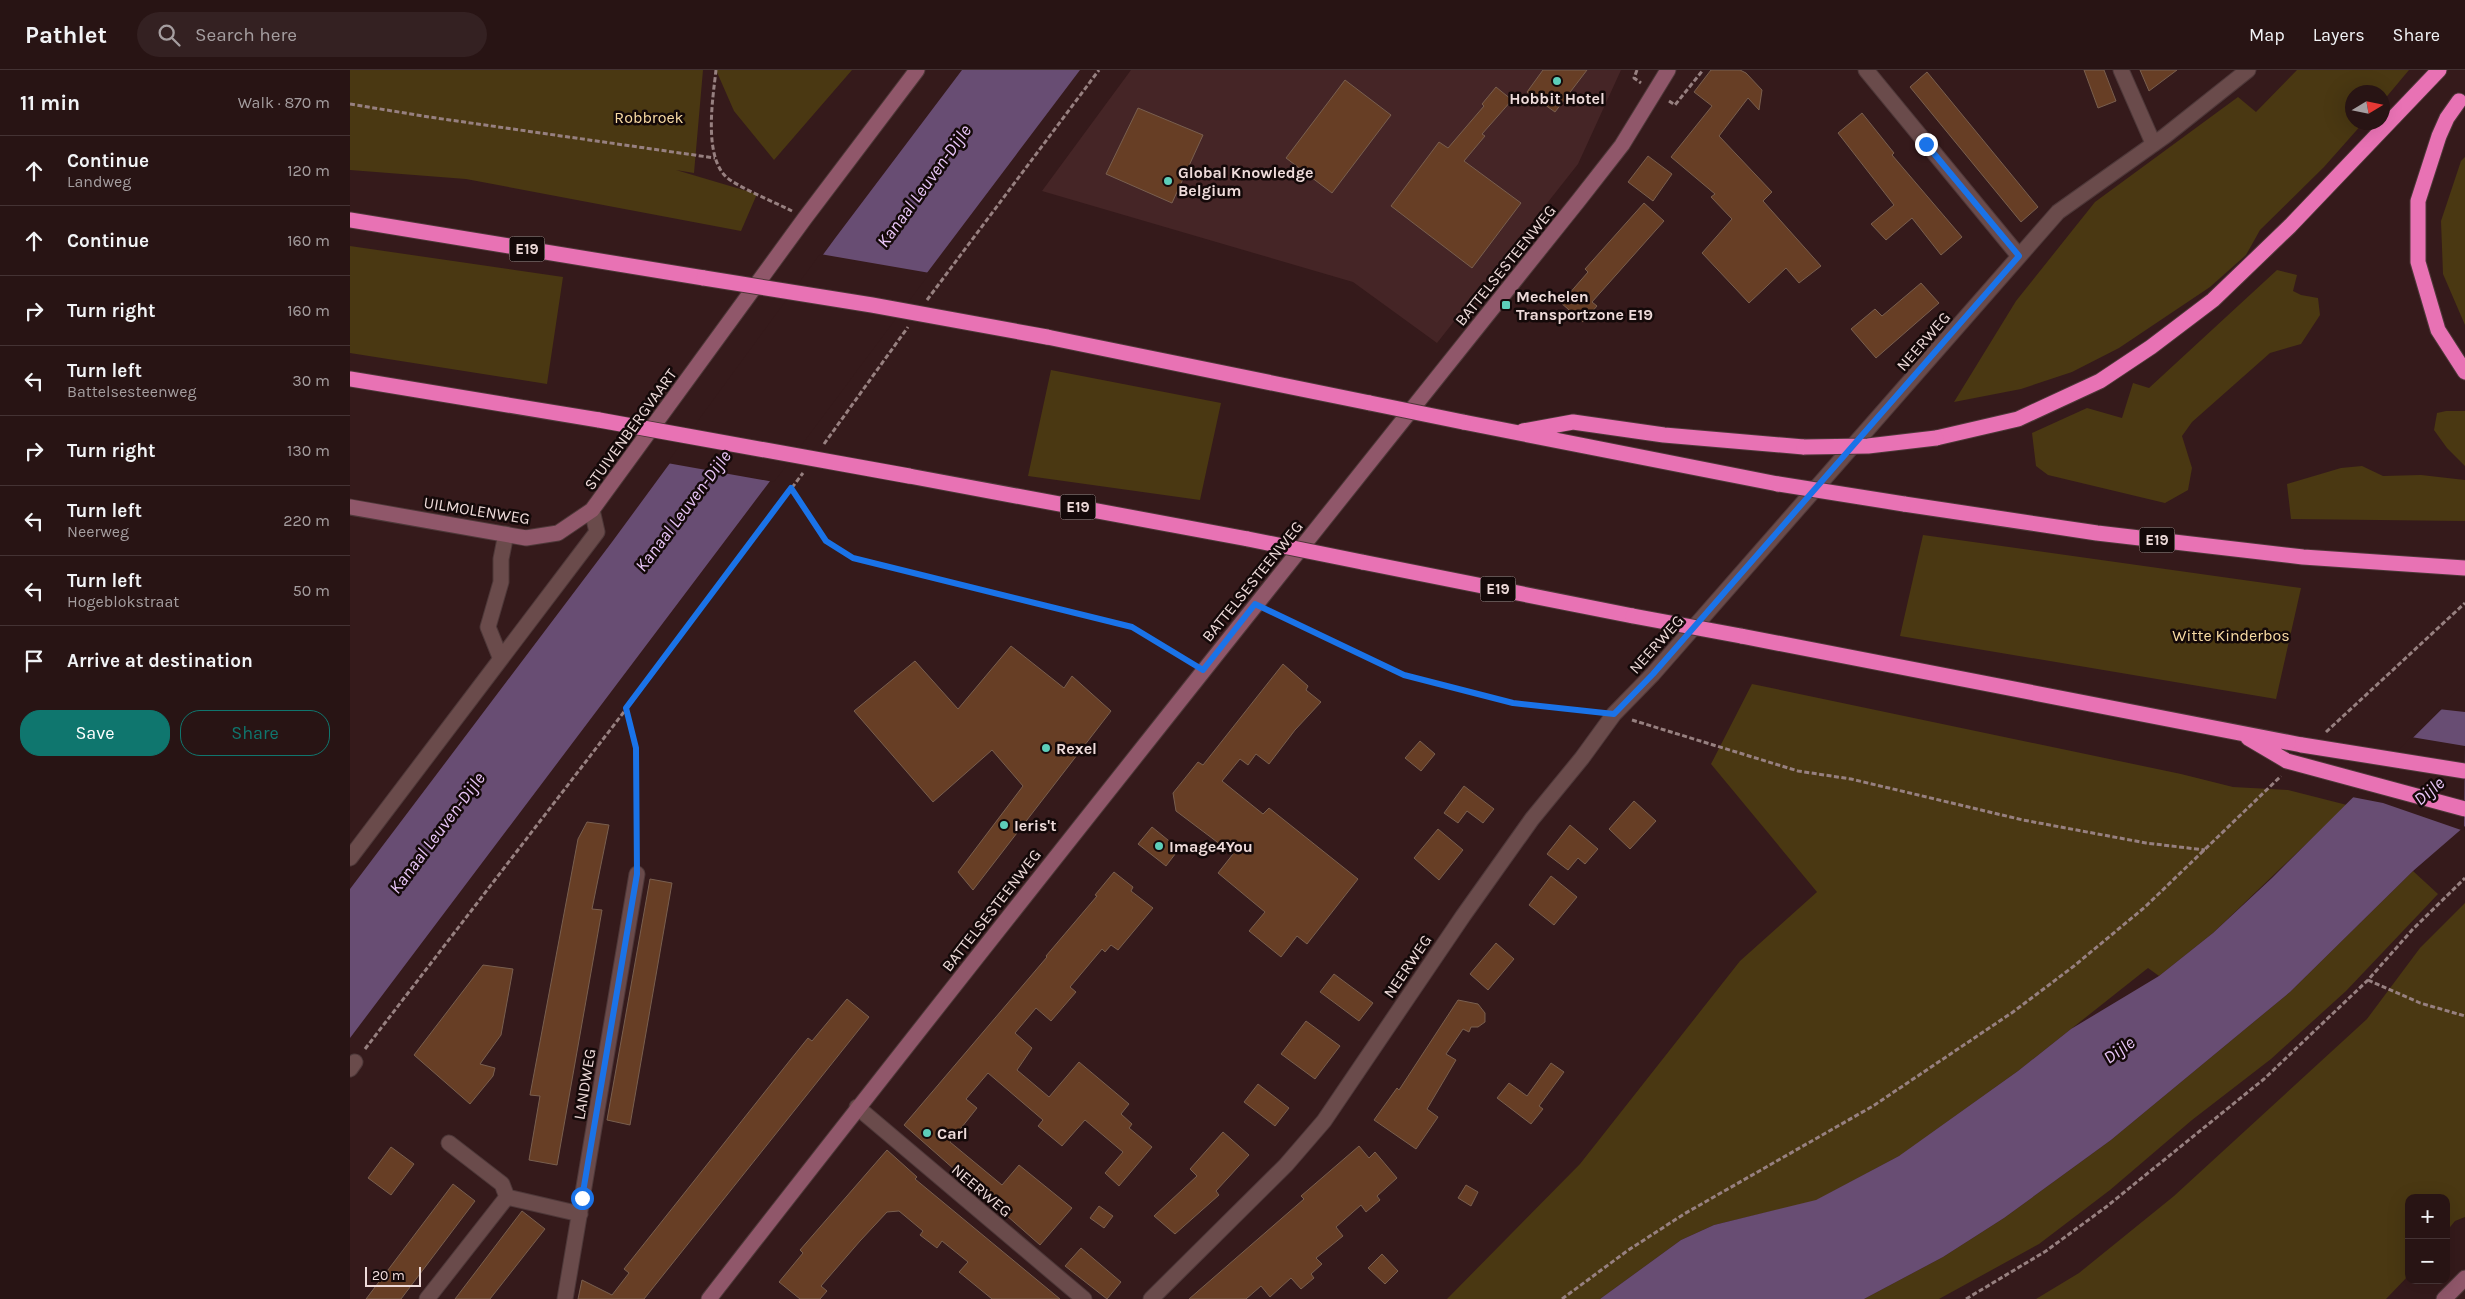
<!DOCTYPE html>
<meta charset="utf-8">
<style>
body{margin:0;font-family:Karla,sans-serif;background:#342122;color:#f1f3f6}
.controls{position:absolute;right:15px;bottom:15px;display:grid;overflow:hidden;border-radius:10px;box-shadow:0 5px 20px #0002}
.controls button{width:45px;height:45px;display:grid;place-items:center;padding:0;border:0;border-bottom:1px solid #443334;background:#281414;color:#f1f3f6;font:25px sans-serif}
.compass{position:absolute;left:1995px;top:15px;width:45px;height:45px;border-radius:50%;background:#281414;box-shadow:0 5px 20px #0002;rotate:80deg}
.scale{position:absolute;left:15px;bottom:12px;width:56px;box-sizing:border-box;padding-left:5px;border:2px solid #eedbda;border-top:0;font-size:14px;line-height:18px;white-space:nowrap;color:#eedbda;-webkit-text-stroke:4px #140909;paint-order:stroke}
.stop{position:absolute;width:15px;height:15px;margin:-11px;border:4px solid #1a73e8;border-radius:50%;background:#fff}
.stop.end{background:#1a73e8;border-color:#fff;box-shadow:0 1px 5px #0008}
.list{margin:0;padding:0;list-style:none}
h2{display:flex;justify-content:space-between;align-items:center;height:65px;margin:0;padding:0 20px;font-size:21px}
h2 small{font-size:16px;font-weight:400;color:#a59ea0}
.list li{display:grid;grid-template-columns:32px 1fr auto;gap:15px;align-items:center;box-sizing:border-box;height:70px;padding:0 20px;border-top:1px solid #443334}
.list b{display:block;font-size:19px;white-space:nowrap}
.list p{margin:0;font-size:16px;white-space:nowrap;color:#a59ea0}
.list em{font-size:16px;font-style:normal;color:#a59ea0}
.actions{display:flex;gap:10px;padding:15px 20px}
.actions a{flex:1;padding:11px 0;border:1px solid #0f766e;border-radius:20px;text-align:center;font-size:18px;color:#0f766e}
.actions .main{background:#0f766e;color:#fff}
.icon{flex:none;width:28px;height:28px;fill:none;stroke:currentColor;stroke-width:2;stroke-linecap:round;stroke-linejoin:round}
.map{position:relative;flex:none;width:2115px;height:1229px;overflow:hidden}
header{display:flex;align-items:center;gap:30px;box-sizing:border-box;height:70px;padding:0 25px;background:#281414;border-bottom:1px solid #443334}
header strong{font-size:24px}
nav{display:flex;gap:28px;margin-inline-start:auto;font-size:18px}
.search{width:350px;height:45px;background:#342122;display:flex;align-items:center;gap:12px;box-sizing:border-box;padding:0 18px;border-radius:28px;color:#a59ea0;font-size:19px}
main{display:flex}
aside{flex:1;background:#281414}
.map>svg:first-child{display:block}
.built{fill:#452526}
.green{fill:#4a3812}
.water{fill:#684d73}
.pier{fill:#351a1b}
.building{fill:#673e25;stroke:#795f4f}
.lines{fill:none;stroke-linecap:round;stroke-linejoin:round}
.street-casing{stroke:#4e3839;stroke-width:17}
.secondary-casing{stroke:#4e3839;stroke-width:17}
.highway-casing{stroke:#4e3839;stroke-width:17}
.path{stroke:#978080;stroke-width:3;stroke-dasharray:5 2.5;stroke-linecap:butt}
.street{stroke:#6a4b4b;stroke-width:15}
.secondary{stroke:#90576a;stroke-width:15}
.highway{stroke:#e872b4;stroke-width:15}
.highway-bridge-casing{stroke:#4e3839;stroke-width:17;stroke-linecap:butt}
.highway-bridge{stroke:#e872b4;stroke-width:15}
.route{stroke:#1a73e8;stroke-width:6}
.poi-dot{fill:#5dceb9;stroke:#140909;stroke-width:2}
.labels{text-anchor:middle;stroke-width:5;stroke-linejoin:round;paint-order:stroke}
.shield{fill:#140909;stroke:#ad9c9b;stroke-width:1}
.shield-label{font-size:15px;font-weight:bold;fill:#eedbda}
.poi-label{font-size:16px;font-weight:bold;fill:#eedbda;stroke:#140909;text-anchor:start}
.park-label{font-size:16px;fill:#fadca5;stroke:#140909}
.street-label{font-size:16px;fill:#eedbda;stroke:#140909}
.water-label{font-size:18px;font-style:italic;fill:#e9c6f9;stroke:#140909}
</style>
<header>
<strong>Pathlet</strong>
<div class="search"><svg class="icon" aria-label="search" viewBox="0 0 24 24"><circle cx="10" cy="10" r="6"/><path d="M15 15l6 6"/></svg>Search here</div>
<nav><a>Map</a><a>Layers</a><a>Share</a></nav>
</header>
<main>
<aside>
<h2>11 min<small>Walk · 870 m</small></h2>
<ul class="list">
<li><svg class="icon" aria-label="ahead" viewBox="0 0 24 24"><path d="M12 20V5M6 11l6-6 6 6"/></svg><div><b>Continue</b><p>Landweg</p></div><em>120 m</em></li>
<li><svg class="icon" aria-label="ahead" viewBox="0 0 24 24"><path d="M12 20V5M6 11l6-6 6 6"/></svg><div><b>Continue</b></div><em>160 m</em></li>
<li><svg class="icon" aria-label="right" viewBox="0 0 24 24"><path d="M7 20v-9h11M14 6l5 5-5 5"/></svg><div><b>Turn right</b></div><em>160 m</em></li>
<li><svg class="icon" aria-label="left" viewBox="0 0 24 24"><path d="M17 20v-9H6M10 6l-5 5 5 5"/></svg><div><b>Turn left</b><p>Battelsesteenweg</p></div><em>30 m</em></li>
<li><svg class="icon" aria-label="right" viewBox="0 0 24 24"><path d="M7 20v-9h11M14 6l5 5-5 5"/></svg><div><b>Turn right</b></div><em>130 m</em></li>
<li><svg class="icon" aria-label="left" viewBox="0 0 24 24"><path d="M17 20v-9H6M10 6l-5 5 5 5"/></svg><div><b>Turn left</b><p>Neerweg</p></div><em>220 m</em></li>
<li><svg class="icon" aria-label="left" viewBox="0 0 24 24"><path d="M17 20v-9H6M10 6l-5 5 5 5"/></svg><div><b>Turn left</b><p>Hogeblokstraat</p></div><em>50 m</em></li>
<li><svg class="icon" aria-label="arrive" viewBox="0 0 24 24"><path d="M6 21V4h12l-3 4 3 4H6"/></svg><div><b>Arrive at destination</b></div></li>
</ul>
<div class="actions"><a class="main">Save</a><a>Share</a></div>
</aside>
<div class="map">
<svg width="2115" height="1229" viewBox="0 0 2115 1229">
<rect width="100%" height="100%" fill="#351a1b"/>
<path class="built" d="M781 0H1271L1228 94 1087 273 1003 212 692 121Z"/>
<path class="green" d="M0 0H353L344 103 326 100 407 124 391 161 116 109 0 100Z
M366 0H502L424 90 384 41Z
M1947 0H2059L2033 31 2032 22H2002V52L2013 53 1974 97 1910 160 1896 185 1860 217 1769 278 1722 302 1671 319 1604 332 1666 231 1745 132 1888 27 1906 42Z
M2115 87V255L2093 204 2091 151 2111 91Z
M0 176 213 207 197 314 0 283Z
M1927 200 1947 205 1943 221 1951 225 1968 228 1970 245 1951 274 1920 283 1842 352 1832 366 1842 398 1838 420 1815 433 1698 405 1686 396 1682 363 1737 338 1772 348 1783 313 1799 318Z
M701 300 871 333 850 430 678 406Z
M2096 341H2115V396L2097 378 2084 360 2087 343Z
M2012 396 2033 406 2071 405 2115 410V451L1941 449 1937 414 1991 398Z
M1573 465 1951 518 1926 629 1550 566Z
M1402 614 1831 704 1883 717 1938 720 1997 735 1863 863 1809 906 1798 898 1668 1001 1551 1085 1465 1131 1364 1155 1331 1170 1250 1229H1097L1230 1094 1390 891 1467 822 1361 694Z
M2063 801 2088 824 1996 921 1921 989 1842 1050 1760 1120 1689 1174 1589 1229H1514L1593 1187 1654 1148 1761 1070 1940 922Z
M2115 833V1147L2105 1151 2096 1162V1128H2059V1205L2036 1229H1686L1729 1203 1824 1126 2017 949 2070 878Z"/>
<path class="water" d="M612 0H730L0 968V819L262 472 486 167Z
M2115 616V756L2063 801 1940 922 1761 1070 1654 1148 1593 1187 1514 1229H1250L1331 1170 1364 1155 1466 1130 1549 1086 1668 1001 1721 959 1809 906 1863 863 1922 808Z"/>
<path class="pier" d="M470 184 580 203 424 412 317 393Z
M2115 613V642L2088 639 2111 616Z
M2061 667 2115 676 2114 761 2033 733 2002 727Z"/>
<path class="building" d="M1193 0H1237L1205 42 1177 22Z
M1361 0H1390L1396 3 1412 20 1409 40 1398 28 1369 66 1422 122 1413 131 1471 196 1449 213 1436 198 1399 233 1352 183 1382 149 1361 127 1365 124 1321 87 1362 36 1344 22Z
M1734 0H1754L1766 31 1748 38Z
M1790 0H1827L1799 21Z
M1577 2 1688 137 1671 152 1560 17Z
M995 10 1041 45 982 123 936 88Z
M1146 17 1162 30 1132 64 1135 66 1114 91 1171 133 1122 198 1041 136 1089 72 1098 78 1134 36 1132 34Z
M788 38 853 65 822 133 756 104Z
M1512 43 1544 83 1542 85 1612 167 1591 185 1562 148 1536 170 1521 154 1544 135 1488 63Z
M1298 86 1322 104 1303 131 1278 112Z
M1294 133 1314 151 1242 232 1247 236 1233 252 1211 233 1238 202 1235 199Z
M1571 213 1589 233 1526 288 1501 259 1525 239 1532 246Z
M661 576 714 618 722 606 761 641 623 820 608 802 673 716 642 680 583 732 504 641 565 591 608 639Z
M933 594 958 616 956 620 971 632 945 660 919 694 906 684 898 695 890 689 872 711 913 744 919 738 1008 809 957 874 947 866 931 887 899 861 915 842 868 803 883 784 826 741 823 723 848 692 853 695Z
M1070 671 1085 684 1071 701 1055 688Z
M1114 716 1144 739 1133 753 1117 741 1108 753 1094 743Z
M1284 731 1306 751 1280 779 1259 759Z
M237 752 259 755 242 839 252 840 207 1095 179 1090 190 1026 180 1025 228 769Z
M1220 755 1248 779 1235 794 1228 788 1218 800 1197 784Z
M802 757 829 779 816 796 788 774Z
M1088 759 1113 780 1089 810 1064 788Z
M764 802 783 817 781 821 803 838 768 880 761 875 755 882 752 879 720 917 726 922 701 951 686 938 665 963 682 978 667 1000 699 1027 729 992 779 1034 771 1044 782 1054 779 1058 802 1077 769 1116 755 1103 773 1082 735 1050 712 1076 688 1056 693 1050 638 1003 616 1029 627 1038 600 1072 652 1115 669 1095 722 1138 690 1175 554 1055 697 887 696 886 747 826 745 825Z
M1201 806 1227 827 1204 855 1179 835Z
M300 809 322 813 280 1055 257 1050Z
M1146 873 1164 889 1138 920 1120 904Z
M133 895 163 899 151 965 130 994 145 998 143 1006 120 1034 64 985Z
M984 904 1023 933 1009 951 970 922Z
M497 929 519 947 294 1229H228L232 1210 262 1225 279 1203 274 1199 441 989 458 968 462 971Z
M1108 930 1128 934 1135 943V952L1128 957H1121L1119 962 1113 959 1096 984 1106 990 1077 1039 1088 1047 1066 1079 1024 1050 1047 1018 1049 1020Z
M956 951 990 976 965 1009 931 984Z
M1201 993 1214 1002 1189 1036 1193 1039 1181 1054 1147 1028 1159 1013 1177 1026Z
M908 1014 939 1038 925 1056 894 1032Z
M873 1062 899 1085 866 1121 869 1125 825 1164 804 1146 847 1106 840 1099Z
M1009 1076 1019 1088 1025 1082 1047 1108 1027 1126 1030 1130 1016 1142 1011 1135 986 1157 993 1166 966 1188 972 1194 961 1204 964 1208 951 1219 941 1208 920 1227 911 1216 896 1229H839L954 1129 951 1126Z
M41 1077 64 1094 41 1125 18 1108Z
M537 1080 567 1107 565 1109 710 1229H642L609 1202 618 1192 592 1171 587 1178 570 1165 573 1161 549 1141 537 1142 510 1171 471 1216 477 1221 470 1229H450L429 1212 453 1183 450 1180Z
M103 1114 125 1131 51 1229H16Z
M1116 1115 1128 1122 1121 1136 1108 1128Z
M749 1136 763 1146 754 1158 740 1148Z
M172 1141 195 1159 140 1229H105Z
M731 1178 771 1212 757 1229 715 1196Z
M1032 1184 1048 1201 1035 1214 1018 1198Z"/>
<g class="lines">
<defs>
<path id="street" d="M1516 0 1669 186
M1771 0 1803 73
M150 587 138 557 151 512V489L156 464
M0 788 247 462 242 440
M0 999 5 992
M507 1037 734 1229
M99 1073 152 1114 157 1127
M77 1229 157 1127 230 1144
M215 1229 287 804
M801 1229 936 1095 974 1051 1113 846 1182 749 1232 688 1264 644 1303 604 1708 142 1815 66 1898 0"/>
<path id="secondary" d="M0 437 176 468 208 463 242 440 455 148 567 0
M359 1229C646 860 937 495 1229 130L1272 75 1318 0
M2094 1229 2115 1208"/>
<path id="highway" d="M2109 31 2097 48 2089 66 2068 131V192L2088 260 2115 302
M0 150 354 208
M697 267 1020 333
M0 309 249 350
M1113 352 1428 414
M1173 361 1223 352 1314 365 1454 377
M1586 368 1668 349 1750 311 1801 277 1863 230 1940 156 2089 0
M559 406 898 469
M1554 434 1747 463 1953 487 2115 498
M1012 492 1283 546
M1391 566 1952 675
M1898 668 1937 691"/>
</defs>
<use href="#street" class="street-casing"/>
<use href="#secondary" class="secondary-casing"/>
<use href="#highway" class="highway-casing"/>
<path class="path" d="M366 0C363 28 352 91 380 110 399 122 422 131 442 141
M1287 0 1284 8 1291 13
M1319 31 1325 35 1353 0
M0 34 79 47 365 88
M577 230 749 0
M474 374 558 257
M441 418 476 471 503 488 782 557 839 592
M921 542 1054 605 1163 633 1244 642
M277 639 286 678 287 789
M1282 650 1448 701 1501 709 1673 750 1796 773 1855 780
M1976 662 2115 533
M2018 910 2070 933 2115 946
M15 979 277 638 453 403
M1212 1229 1277 1181 1334 1144 1523 1036 1663 942 1724 896 1795 837 1931 706
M1616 1229 1696 1181 1756 1137 1914 1009 2018 910 2063 859 2115 808"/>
<use href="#street" class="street"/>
<use href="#secondary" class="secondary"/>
<use href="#highway" class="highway"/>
<defs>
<path id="highway-bridge" d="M354 208 522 235 697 267
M1020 333 1113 352
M249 350 559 406
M1454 377 1518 376 1586 368
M1428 414 1554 434
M898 469 1012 492
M1283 546 1391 566
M1952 675 2115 701
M1937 691 2115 739"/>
</defs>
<use href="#highway-bridge" class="highway-bridge-casing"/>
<use href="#highway-bridge" class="highway-bridge"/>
</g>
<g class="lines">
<path class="route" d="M232 1128 287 804 286 678 276 638 441 418 476 471 503 488 782 557 853 600 905 534 1054 605 1163 633 1264 644 1303 604 1669 186 1576 74"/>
</g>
<g class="poi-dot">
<circle cx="1207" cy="11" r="5"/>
<circle cx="818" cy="111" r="5"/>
<rect x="1151" y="230" width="10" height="10" rx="2.5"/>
<circle cx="696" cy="678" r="5"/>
<circle cx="654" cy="755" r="5"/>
<circle cx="809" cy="776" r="5"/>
<circle cx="577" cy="1063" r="5"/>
</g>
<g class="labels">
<g class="shield">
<rect x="159.5" y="166.5" width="35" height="25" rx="4"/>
<rect x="710.5" y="424.5" width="35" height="25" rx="4"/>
<rect x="1789.5" y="457.5" width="35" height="25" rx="4"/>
<rect x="1130.5" y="506.5" width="35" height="25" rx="4"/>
</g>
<g class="shield-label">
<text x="177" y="184">E19</text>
<text x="728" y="442">E19</text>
<text x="1807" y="475">E19</text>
<text x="1148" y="524">E19</text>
</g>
<g class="poi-label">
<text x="1207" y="34" text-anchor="middle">Hobbit Hotel</text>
<text x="828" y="108">Global Knowledge<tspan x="828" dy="18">Belgium</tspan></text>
<text x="1166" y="232">Mechelen<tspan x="1166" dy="18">Transportzone E19</tspan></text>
<text x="706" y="684">Rexel</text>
<text x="664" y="761">Ieris't</text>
<text x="819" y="782">Image4You</text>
<text x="587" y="1069">Carl</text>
</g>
<g class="park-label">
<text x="299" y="53">Robbroek</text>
<text x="1881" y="571">Witte Kinderbos</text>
</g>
<g class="street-label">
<text transform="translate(1155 195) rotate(-51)" y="6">BATTELSESTEENWEG</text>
<text transform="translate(1573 271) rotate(-49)" y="6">NEERWEG</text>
<text transform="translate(280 359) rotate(-54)" y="6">STUIVENBERGVAART</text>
<text transform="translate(127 440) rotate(9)" y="6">UILMOLENWEG</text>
<text transform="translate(902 511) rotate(-51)" y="6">BATTELSESTEENWEG</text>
<text transform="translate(1306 574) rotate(-48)" y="6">NEERWEG</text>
<text transform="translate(641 840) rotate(-52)" y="6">BATTELSESTEENWEG</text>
<text transform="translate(1057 896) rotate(-56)" y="6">NEERWEG</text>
<text transform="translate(234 1014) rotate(-81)" y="6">LANDWEG</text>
<text transform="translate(632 1120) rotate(40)" y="6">NEERWEG</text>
</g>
<g class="water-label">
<text transform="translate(574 116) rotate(-54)" y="6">Kanaal Leuven-Dijle</text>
<text transform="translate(333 441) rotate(-53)" y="6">Kanaal Leuven-Dijle</text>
<text transform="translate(2079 721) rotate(-40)" y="6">Dijle</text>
<text transform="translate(87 763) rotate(-53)" y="6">Kanaal Leuven-Dijle</text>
<text transform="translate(1769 980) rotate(-35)" y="6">Dijle</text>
</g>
</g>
</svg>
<div class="controls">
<button>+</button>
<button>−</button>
</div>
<svg class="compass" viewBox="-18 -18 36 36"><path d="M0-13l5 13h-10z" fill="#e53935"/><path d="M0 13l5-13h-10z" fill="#a59ea0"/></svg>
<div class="scale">20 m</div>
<div class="stop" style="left:232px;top:1128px"></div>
<div class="stop end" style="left:1576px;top:74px"></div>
</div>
</main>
